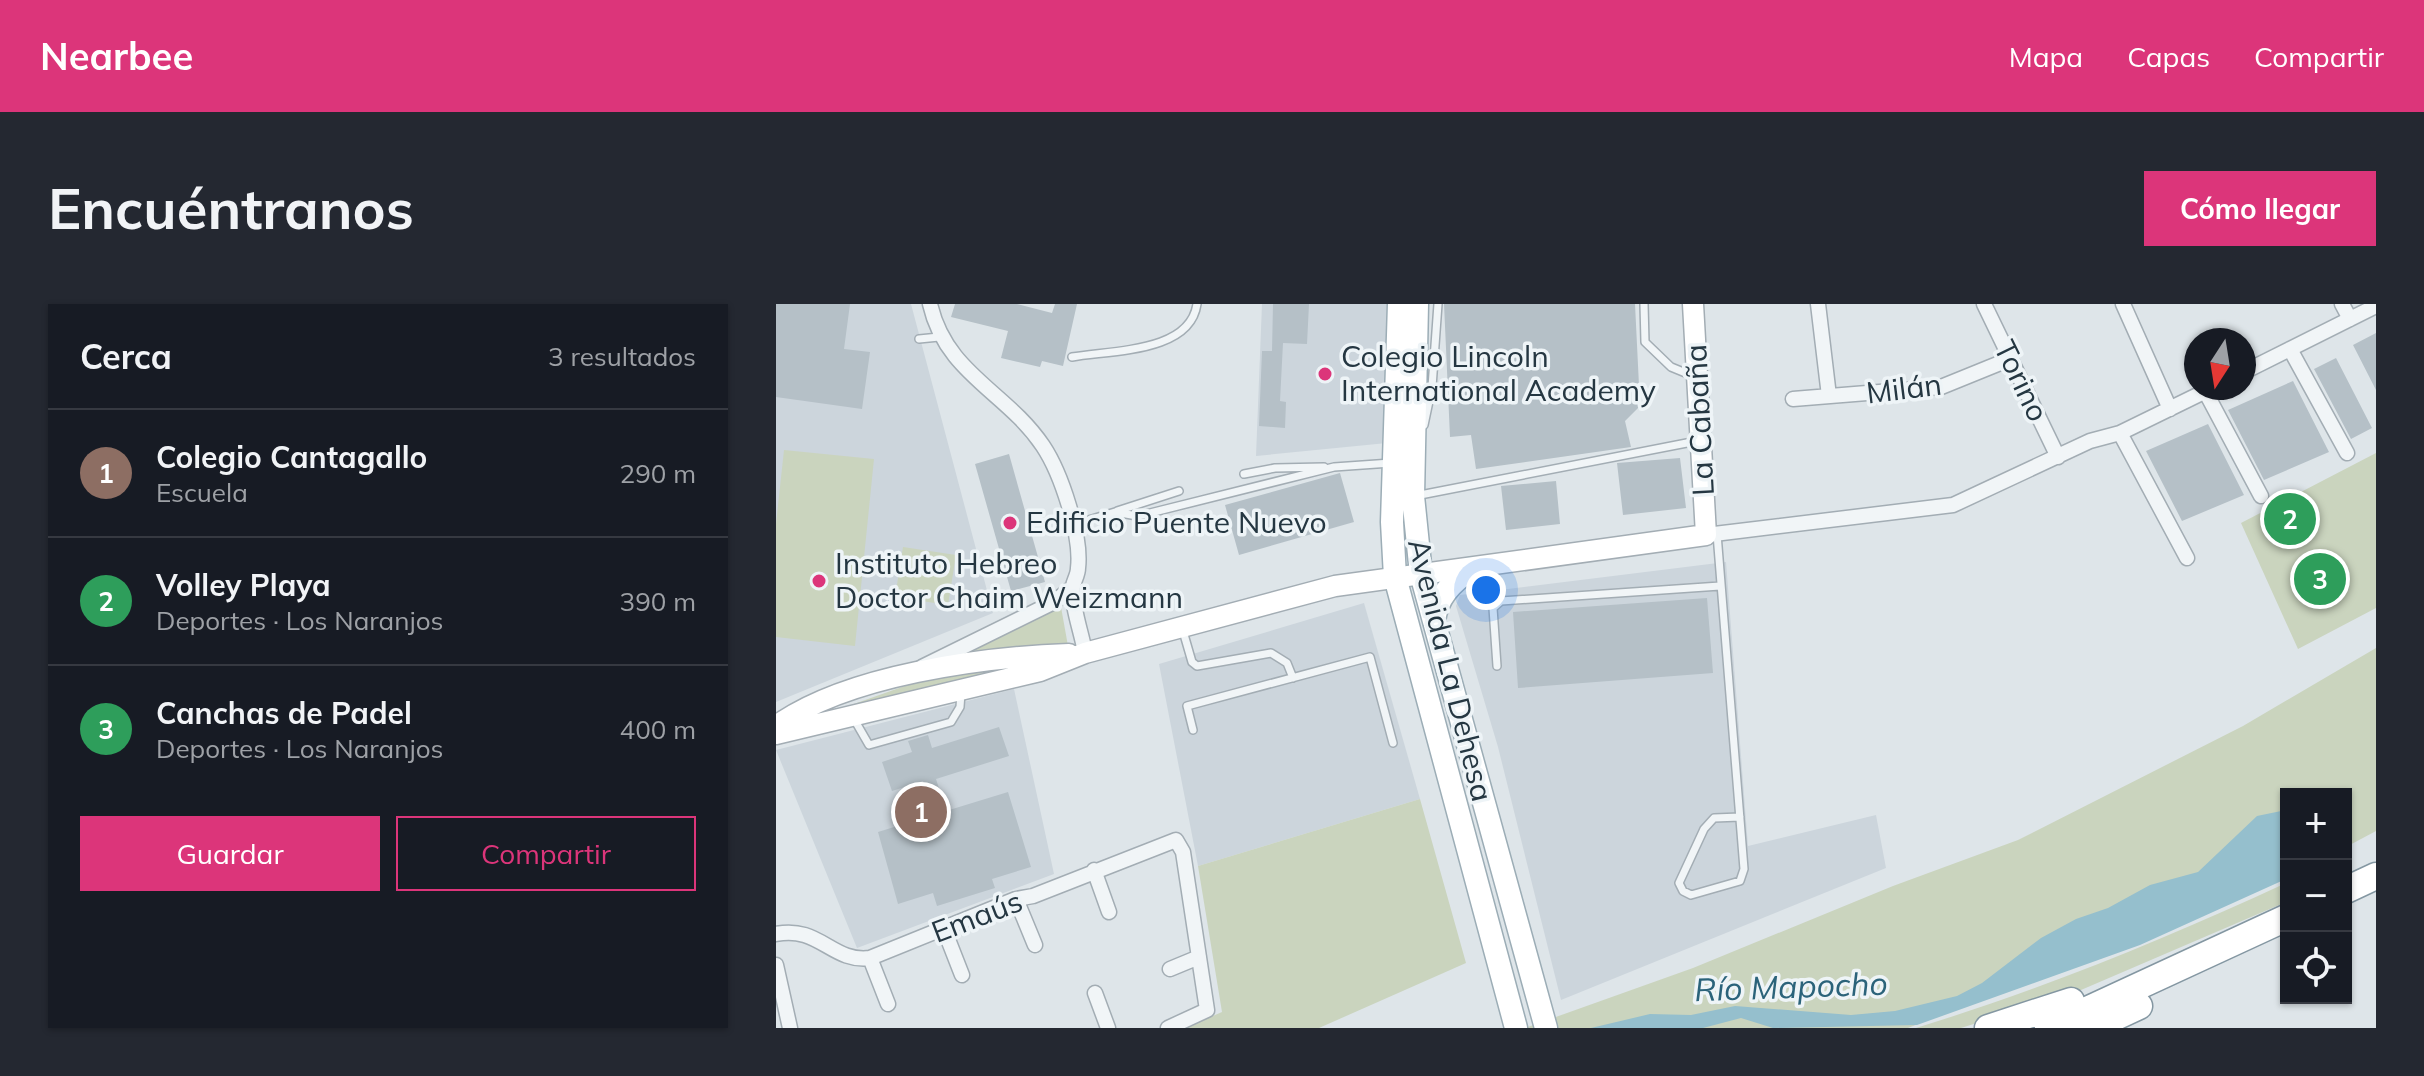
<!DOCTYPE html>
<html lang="es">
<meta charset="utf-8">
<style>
body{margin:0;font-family:Mulish,sans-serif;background:#242831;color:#f1f3f6}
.controls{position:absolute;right:24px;bottom:24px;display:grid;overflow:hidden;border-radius:0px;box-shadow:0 2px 6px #0004}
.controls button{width:72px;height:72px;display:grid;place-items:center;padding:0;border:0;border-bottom:2px solid #363941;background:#171b24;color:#f1f3f6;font:40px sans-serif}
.compass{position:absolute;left:1408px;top:24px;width:72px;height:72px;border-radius:50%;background:#171b24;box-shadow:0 2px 6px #0004;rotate:192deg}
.you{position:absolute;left:710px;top:286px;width:28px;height:28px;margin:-20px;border:6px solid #fff;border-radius:50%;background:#1a73e8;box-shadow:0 0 0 12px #1a73e833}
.badge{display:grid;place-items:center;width:52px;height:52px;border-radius:50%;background:#dc357a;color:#fff;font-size:26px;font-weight:700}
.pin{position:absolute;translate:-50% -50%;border:4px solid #fff;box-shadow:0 2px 8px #0006}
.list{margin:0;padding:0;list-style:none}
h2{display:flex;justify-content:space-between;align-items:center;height:104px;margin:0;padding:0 32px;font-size:34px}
h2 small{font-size:26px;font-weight:400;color:#9ea1a6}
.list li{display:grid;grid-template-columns:52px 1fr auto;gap:24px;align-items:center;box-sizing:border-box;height:128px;padding:0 32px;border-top:2px solid #363941}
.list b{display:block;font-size:30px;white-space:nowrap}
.list p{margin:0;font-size:26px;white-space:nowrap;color:#9ea1a6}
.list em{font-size:26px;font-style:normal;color:#9ea1a6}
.actions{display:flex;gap:16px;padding:24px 32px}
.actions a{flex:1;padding:18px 0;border:2px solid #dc357a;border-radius:0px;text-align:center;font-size:28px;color:#dc357a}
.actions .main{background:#dc357a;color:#fff}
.icon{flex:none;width:44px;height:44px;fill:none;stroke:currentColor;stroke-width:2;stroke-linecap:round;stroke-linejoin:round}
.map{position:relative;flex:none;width:1600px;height:724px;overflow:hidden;border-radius:0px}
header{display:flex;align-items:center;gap:48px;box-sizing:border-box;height:112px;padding:0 40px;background:#dc357a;color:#fff}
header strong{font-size:38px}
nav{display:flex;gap:44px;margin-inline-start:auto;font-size:28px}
.intro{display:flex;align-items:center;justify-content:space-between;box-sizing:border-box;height:192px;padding:0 48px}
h1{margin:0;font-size:56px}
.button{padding:20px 36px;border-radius:0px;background:#dc357a;color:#fff;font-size:28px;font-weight:700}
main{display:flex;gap:48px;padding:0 48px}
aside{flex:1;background:#171b24;border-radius:0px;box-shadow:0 2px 6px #0004}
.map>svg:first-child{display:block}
.built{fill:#ccd5dc}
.green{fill:#cad4be}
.water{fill:#95bfcd}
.building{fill:#b5c0c7}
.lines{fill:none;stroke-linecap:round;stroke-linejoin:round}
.lane-casing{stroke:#a3adb4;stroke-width:10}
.street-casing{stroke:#a3adb4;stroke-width:17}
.secondary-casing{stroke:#a3adb4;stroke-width:23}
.primary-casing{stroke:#9cadb6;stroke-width:25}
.highway-casing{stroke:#8497a2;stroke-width:29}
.lane{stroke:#f1f5f7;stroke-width:7}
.street{stroke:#f1f5f7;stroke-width:14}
.secondary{stroke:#fff;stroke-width:20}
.primary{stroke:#fff;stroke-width:22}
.highway{stroke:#fff;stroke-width:26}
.poi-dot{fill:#dc357a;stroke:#eef4f7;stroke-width:3}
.labels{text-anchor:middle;stroke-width:7;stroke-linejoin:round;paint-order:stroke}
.poi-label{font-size:30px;fill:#253742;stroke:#eef4f7;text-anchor:start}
.street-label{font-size:30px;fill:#253742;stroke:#eef4f7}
.water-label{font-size:32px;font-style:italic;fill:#2b637a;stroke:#eef4f7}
</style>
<header>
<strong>Nearbee</strong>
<nav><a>Mapa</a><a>Capas</a><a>Compartir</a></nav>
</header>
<div class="intro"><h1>Encuéntranos</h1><a class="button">Cómo llegar</a></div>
<main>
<aside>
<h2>Cerca<small>3 resultados</small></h2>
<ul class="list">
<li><span class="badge" style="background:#8d6e63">1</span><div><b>Colegio Cantagallo</b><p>Escuela</p></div><em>290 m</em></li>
<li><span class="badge" style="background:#2e9e5b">2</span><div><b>Volley Playa</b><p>Deportes · Los Naranjos</p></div><em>390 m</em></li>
<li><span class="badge" style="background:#2e9e5b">3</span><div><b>Canchas de Padel</b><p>Deportes · Los Naranjos</p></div><em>400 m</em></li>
</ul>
<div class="actions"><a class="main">Guardar</a><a>Compartir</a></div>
</aside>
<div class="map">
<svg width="1600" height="724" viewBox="0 0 1600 724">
<rect width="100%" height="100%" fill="#dee5e9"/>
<path class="built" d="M0 0H135L217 309 0 398Z
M486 0H617L611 139 480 152Z
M950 258 972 542 1100 511 1110 564 785 696 722 443 680 302 684 291Z
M588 299 644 495 422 562 383 360Z
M238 385 278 570 81 644 0 446Z"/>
<path class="green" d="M8 146 98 155 79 342 0 333V220Z
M1600 149V304L1522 345 1465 219Z
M127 243 180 251 172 301 119 293Z
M285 303 292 342 169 356Z
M1600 344V527L1570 543V490H1510V574L1132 724H749L917 664 1117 582 1242 536 1467 422Z
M202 368H224L77 404 75 401 143 377Z
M644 495 690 659 543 724H409L446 708 422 562Z
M1510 579V598L1305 686 1185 724H1140C1267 685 1389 635 1510 579Z"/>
<path class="water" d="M1510 506V575L1364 641 1141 721 997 724 965 714 927 724H815L874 710 915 711 959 702 1075 711 1119 707 1181 692 1206 679 1265 634 1300 615 1332 604 1374 581 1422 568 1481 512Z"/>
<path class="building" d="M0 0H74L68 45 94 48 86 105 0 93Z
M179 0H241L276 9 279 0H301L287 62 266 57 264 63 225 54 232 27 175 13Z
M497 0H533L531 40 507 39 504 97 510 98 509 124 483 122 486 47H496Z
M668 0H859L864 102 849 117 855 143 700 165 695 131 674 133Z
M1600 29V86L1577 41Z
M1560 54 1596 124 1575 135 1538 65Z
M1517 77 1553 148 1488 176 1452 106Z
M1432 120 1468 191 1406 217 1370 147Z
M233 150 269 278 235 287 199 160Z
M904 154 910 204 847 211 841 159Z
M564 169 578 218 463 251 449 201Z
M780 177 784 220 730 226 725 182Z
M931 294 937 369 742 384 737 308Z
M223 423 233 452 160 475 170 507 232 488 255 563 216 575 219 584 161 602 157 589 122 600 102 528 157 511 147 477 116 487 106 458 136 448 132 437 152 431 156 444Z"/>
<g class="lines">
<defs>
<path id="lane" d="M868 0 869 38 895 63 917 72
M143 35 163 33
M296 53C335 46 414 49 421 0
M648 121 656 83 662 0
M468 170 499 164 548 163
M639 192 921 137
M341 207 403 187
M296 221 339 208 361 212 374 209 558 163 615 159
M941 230 968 565 964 577 915 591 907 587 903 579 928 525 938 514 964 513
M407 327 416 358 421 362 495 349 511 359 517 374
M721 362 717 304 725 297 944 282
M78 415 93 441 175 418 184 403 185 389
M417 426 411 402 594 353 617 439"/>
<path id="street" d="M154 0C170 70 230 87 267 142 285 169 306 232 302 264 302 271 298 276 297 282 295 302 306 329 309 349
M1042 0 1053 92
M1208 0 1282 153
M1347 0 1394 105
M1566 0 1574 15
M1514 45 1571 149
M1468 68 1600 2
M1429 87 1485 192
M1017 95 1165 83 1234 55
M1344 129 1411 254
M930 231 1177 201 1314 137 1344 129 1436 84
M146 363 278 298 297 283
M318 566 333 608
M240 595 259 641
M168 625 186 671
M0 630C43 621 56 659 94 654L240 595 257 592 400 536 407 548 431 706 392 724
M94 654 112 700
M0 661 14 724
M394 665 423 653
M319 689 332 724"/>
<path id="secondary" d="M0 422C71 371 207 353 293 350
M0 430 264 367 309 349 559 282 930 231 917 0"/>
<path id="primary" d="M623 0 616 218 619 273 740 724
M641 0 637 192 645 270 770 724
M658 317C661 293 675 279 695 265"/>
<path id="highway" d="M1570 586 1600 572
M1212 724 1295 697
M1272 724 1510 614
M1316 724 1363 702"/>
</defs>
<use href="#lane" class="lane-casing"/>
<use href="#street" class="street-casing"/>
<use href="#secondary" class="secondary-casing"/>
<use href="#primary" class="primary-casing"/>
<use href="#highway" class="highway-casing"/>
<use href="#lane" class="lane"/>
<use href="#street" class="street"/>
<use href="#secondary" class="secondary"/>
<use href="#primary" class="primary"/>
<use href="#highway" class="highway"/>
</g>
<g class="poi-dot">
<circle cx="549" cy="70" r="8"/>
<circle cx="234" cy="219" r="8"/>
<circle cx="43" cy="277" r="8"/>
</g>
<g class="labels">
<g class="poi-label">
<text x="565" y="63">Colegio Lincoln<tspan x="565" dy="34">International Academy</tspan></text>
<text x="250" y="229">Edificio Puente Nuevo</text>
<text x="59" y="270">Instituto Hebreo<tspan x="59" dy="34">Doctor Chaim Weizmann</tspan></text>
</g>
<g class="street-label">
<text transform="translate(1245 77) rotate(64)" y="10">Torino</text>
<text transform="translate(1128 85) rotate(-7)" y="10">Milán</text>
<text transform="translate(924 116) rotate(-93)" y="10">La Cabaña</text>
<text transform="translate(674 366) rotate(76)" y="10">Avenida La Dehesa</text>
<text transform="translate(201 613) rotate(-21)" y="10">Emaús</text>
</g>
<g class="water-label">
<text transform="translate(1015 683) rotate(-2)" y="11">Río Mapocho</text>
</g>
</g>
</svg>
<div class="controls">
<button>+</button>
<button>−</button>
<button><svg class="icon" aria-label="locate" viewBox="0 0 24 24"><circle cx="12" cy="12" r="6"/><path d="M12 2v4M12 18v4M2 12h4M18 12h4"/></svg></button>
</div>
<svg class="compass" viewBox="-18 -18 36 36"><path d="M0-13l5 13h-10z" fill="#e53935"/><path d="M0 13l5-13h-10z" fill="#9ea1a6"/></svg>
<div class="you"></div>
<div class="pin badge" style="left:145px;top:508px;background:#8d6e63">1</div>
<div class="pin badge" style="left:1514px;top:215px;background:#2e9e5b">2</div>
<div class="pin badge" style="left:1544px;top:275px;background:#2e9e5b">3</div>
</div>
</main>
